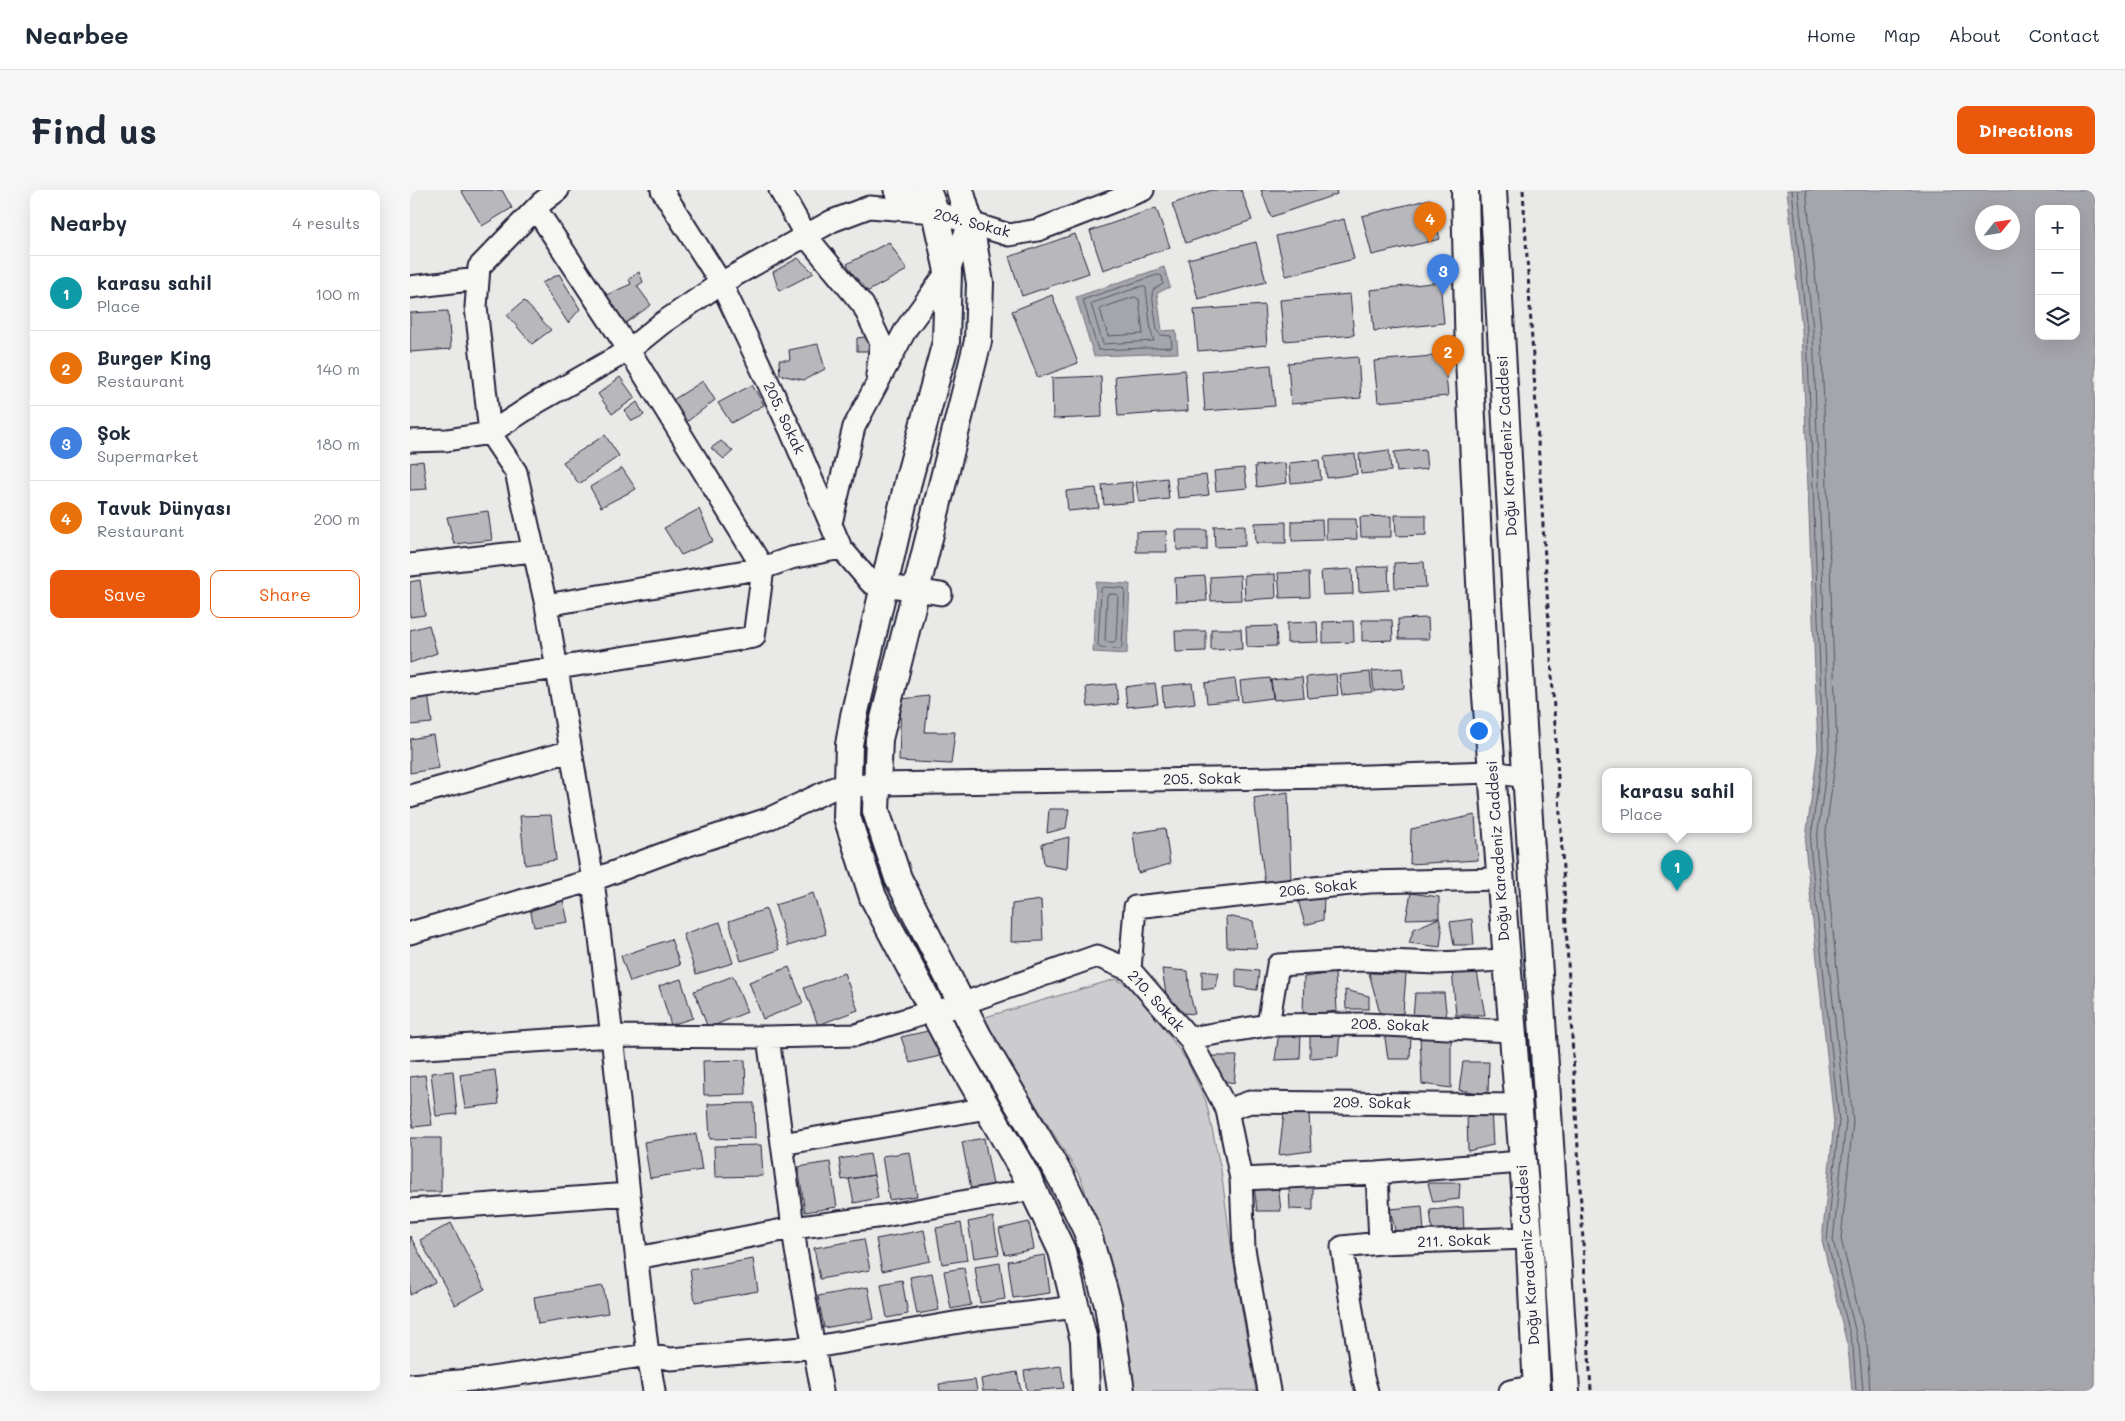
<!DOCTYPE html>
<meta charset="utf-8">
<style>
body{margin:0;font-family:Mali,sans-serif;background:#f6f6f7;color:#1f2937}
.controls{position:absolute;right:15px;top:15px;display:grid;overflow:hidden;border-radius:10px;box-shadow:0 5px 20px #0002}
.controls button{width:45px;height:45px;display:grid;place-items:center;padding:0;border:0;border-bottom:1px solid #e0e1e3;background:#fff;color:#1f2937;font:25px sans-serif}
.compass{position:absolute;left:1565px;top:15px;width:45px;height:45px;border-radius:50%;background:#fff;box-shadow:0 5px 20px #0002;rotate:60deg}
.you{position:absolute;left:1068px;top:540px;width:18px;height:18px;margin:-12px;border:4px solid #fff;border-radius:50%;background:#1a73e8;box-shadow:0 0 0 8px #1a73e833}
.badge{display:grid;place-items:center;width:32px;height:32px;border-radius:50%;background:#ea580c;color:#fff;font-size:16px;font-weight:700}
.pin{position:absolute;translate:-50% -41px;filter:drop-shadow(0 1px 2px #0008)}
.pin::after{content:'';position:absolute;top:26px;width:18px;height:15px;background:inherit;clip-path:polygon(0 0,100% 0,50% 100%)}
.popup{position:absolute;left:1192px;top:578px;width:150px;height:65px;box-sizing:border-box;display:grid;place-content:center;border-radius:10px;background:#fff;filter:drop-shadow(0 1px 4px #0005);font-size:16px;white-space:nowrap;color:#747a83}
.popup b{font-size:19px;color:#1f2937}
.popup::after{content:'';position:absolute;left:50%;top:100%;margin-left:-10px;border:10px solid transparent;border-top-color:#fff}
.list{margin:0;padding:0;list-style:none}
h2{display:flex;justify-content:space-between;align-items:center;height:65px;margin:0;padding:0 20px;font-size:21px}
h2 small{font-size:16px;font-weight:400;color:#747a83}
.list li{display:grid;grid-template-columns:32px 1fr auto;gap:15px;align-items:center;box-sizing:border-box;height:75px;padding:0 20px;border-top:1px solid #e0e1e3}
.list b{display:block;font-size:19px;white-space:nowrap}
.list p{margin:0;font-size:16px;white-space:nowrap;color:#747a83}
.list em{font-size:16px;font-style:normal;color:#747a83}
.actions{display:flex;gap:10px;padding:15px 20px}
.actions a{flex:1;padding:11px 0;border:1px solid #ea580c;border-radius:10px;text-align:center;font-size:18px;color:#ea580c}
.actions .main{background:#ea580c;color:#fff}
.icon{flex:none;width:28px;height:28px;fill:none;stroke:currentColor;stroke-width:2;stroke-linecap:round;stroke-linejoin:round}
.map{position:relative;flex:none;width:1685px;height:1201px;overflow:hidden;border-radius:10px}
header{display:flex;align-items:center;gap:30px;box-sizing:border-box;height:70px;padding:0 25px;background:#fff;border-bottom:1px solid #e0e1e3}
header strong{font-size:24px}
nav{display:flex;gap:28px;margin-inline-start:auto;font-size:18px}
.intro{display:flex;align-items:center;justify-content:space-between;box-sizing:border-box;height:120px;padding:0 30px}
h1{margin:0;font-size:35px}
.button{padding:12px 22px;border-radius:10px;background:#ea580c;color:#fff;font-size:18px;font-weight:700}
main{display:flex;gap:30px;padding:0 30px}
aside{flex:1;background:#fff;border-radius:10px;box-shadow:0 5px 20px #0002}
.map>svg:first-child{display:block}
.green{fill:#ccccce;stroke:#777784}
.water{fill:#a5a5ac;stroke:#71717f;fill-rule:evenodd}
.lines{fill:none;stroke-linecap:round;stroke-linejoin:round}
.shore{stroke:#565668;stroke-width:1}
.building{fill:#b8b8bc;stroke:#22223b}
.minor-casing{stroke:#22223b;stroke-width:25}
.major-casing{stroke:#22223b;stroke-width:30}
.path{stroke:#22223b;stroke-width:3;stroke-dasharray:5 4;stroke-linecap:butt}
.minor{stroke:#f6f6f2;stroke-width:21}
.major{stroke:#f6f6f2;stroke-width:26}
.labels{text-anchor:middle;stroke-width:5;stroke-linejoin:round;paint-order:stroke}
.street-label{font-size:15px;fill:#22223b;stroke:#f6f6f2}
</style>
<header>
<strong>Nearbee</strong>
<nav><a>Home</a><a>Map</a><a>About</a><a>Contact</a></nav>
</header>
<div class="intro"><h1>Find us</h1><a class="button">Directions</a></div>
<main>
<aside>
<h2>Nearby<small>4 results</small></h2>
<ul class="list">
<li><span class="badge" style="background:#0f9aa8">1</span><div><b>karasu sahil</b><p>Place</p></div><em>100 m</em></li>
<li><span class="badge" style="background:#e8710a">2</span><div><b>Burger King</b><p>Restaurant</p></div><em>140 m</em></li>
<li><span class="badge" style="background:#3f7fe0">3</span><div><b>Şok</b><p>Supermarket</p></div><em>180 m</em></li>
<li><span class="badge" style="background:#e8710a">4</span><div><b>Tavuk Dünyası</b><p>Restaurant</p></div><em>200 m</em></li>
</ul>
<div class="actions"><a class="main">Save</a><a>Share</a></div>
</aside>
<div class="map">
<svg width="1685" height="1201" viewBox="0 0 1685 1201">
<rect width="100%" height="100%" fill="#e9e9e7"/>
<filter id="ink" filterUnits="userSpaceOnUse"><feTurbulence type="fractalNoise" baseFrequency=".02" numOctaves="2"/><feDisplacementMap in="SourceGraphic" scale="10" xChannelSelector="R" yChannelSelector="G"/><feConvolveMatrix kernelMatrix="1 2 1 2 8 2 1 2 1" color-interpolation-filters="sRGB"/></filter>
<g filter="url(#ink)">
<path class="green" d="M706 789 725 800 737 814 777 871 796 911 811 980 822 1062 846 1201H721L707 1100 671 988 572 828Z"/>
<path class="water" d="M1377 0H1685V1201H1442L1438 1158 1412 1050 1424 932 1395 655 1408 559 1392 141ZM1629 19H1666V146H1629ZM1602 22V52H1572V22Z
M754 77 760 97 747 103 752 141 766 140 768 163 684 166 666 107Z
M686 392 720 394 717 464 683 462Z"/>
<g class="lines">
<path class="shore" d="M1382 0 1397 140 1413 559 1400 655 1429 931 1417 1050 1443 1157 1446 1201
M1388 0 1403 140 1419 559 1406 656 1436 931 1423 1050 1449 1156 1453 1201
M1396 0 1411 139 1427 559 1414 656 1443 931 1431 1049 1457 1155 1460 1201
M748 85 752 86 753 94 744 99 742 103 747 141 751 145 761 146 762 157 688 160 673 110Z
M733 96 736 98 741 141 744 151 693 154 681 114Z
M725 107 729 109 733 144 698 146 690 119Z
M693 397 713 398 715 400 712 456 711 459 690 458 688 456 691 400Z
M699 404H707L708 406 706 450 704 452H697L695 450 697 406Z"/>
</g>
<path class="building" d="M51 0H92L102 18 72 36Z
M802 0H831L842 30 776 53 762 14Z
M851 0H926L927 4 861 27Z
M1020 9 1030 49 962 65 952 26Z
M746 18 760 57 693 80 680 41Z
M934 29 944 69 876 86 866 46Z
M665 44 679 83 612 106 599 67Z
M479 52 497 80 453 104 437 74Z
M846 52 856 92 788 109 778 69Z
M388 68 404 83 369 101 363 82Z
M229 82 233 92 227 96 241 115 210 137 192 107 221 94 219 89Z
M149 84 170 119 158 133 132 93Z
M1030 92 1034 133 964 141 960 100Z
M940 104 944 145 874 151 870 110Z
M642 105 668 173 628 188 602 121Z
M114 111 141 140 122 154 97 125Z
M854 115 857 155 788 161 784 120Z
M38 121 41 159 0 162V123Z
M462 146 463 161H447V148Z
M408 154 415 179 394 190 370 185 369 170H380L379 160Z
M1034 165 1038 206 968 212 964 171Z
M948 167 951 208 881 214 878 173Z
M861 175 865 216 795 221 792 181Z
M775 180 778 221 708 226 705 186Z
M691 186 692 227 643 229 642 188Z
M210 187 225 208 202 224 188 204Z
M293 191 305 210 274 234 258 213Z
M342 195 354 215 321 233 308 213Z
M227 212 234 225 222 231 215 221Z
M195 245 209 266 169 294 153 272Z
M311 251 323 261 314 269 301 258Z
M1015 259 1017 279 987 282 984 262Z
M979 260 981 281 951 284 949 264Z
M945 264 947 284 917 288 914 267Z
M909 270 911 290 881 293 879 273Z
M13 271 17 299 0 300V273Z
M875 273 877 293 847 297 845 276Z
M212 278 226 299 191 317 180 297Z
M834 278 837 298 806 301 804 281Z
M796 285 799 305 768 308 766 288Z
M757 288 759 309 729 312 726 292Z
M722 292 724 312 694 315 692 295Z
M686 298 689 318 658 321 656 301Z
M289 319 303 351 271 365 254 338Z
M78 321 82 350 44 354 37 327Z
M985 325H1016V345L986 346Z
M981 326V347H951L950 327Z
M916 329H946L947 349 916 350Z
M912 330 913 350 882 351V331Z
M876 332V353H846L845 333Z
M835 335V356L805 357 804 336Z
M766 340H797V360H767Z
M756 341 757 362H726V342Z
M1014 372 1016 397 985 398 984 373Z
M978 376 979 400 949 402 948 377Z
M942 379 943 404 913 405 911 381Z
M899 382 900 407 870 408 868 383Z
M865 384 866 408 835 410 834 385Z
M830 385 831 410 801 411 800 387Z
M795 386 797 411 766 412 765 388Z
M10 390 15 425 0 427V392Z
M1018 428 1019 449H989L988 429Z
M952 430H982L983 450 952 451Z
M943 431 944 452 913 453V432Z
M907 432 908 452 877 453V433Z
M19 435 27 463 0 473V440Z
M866 436 867 456 837 457 836 437Z
M801 439H831L832 459 801 460Z
M765 441H796V461L766 462Z
M992 478 994 498 964 501 962 481Z
M960 482 962 502 932 505 929 485Z
M926 484 928 505 898 508 896 487Z
M892 487 894 507 864 510 861 490Z
M860 488 863 508 832 512 830 491Z
M825 489 828 510 797 513 795 493Z
M745 493 748 514 717 517 715 497Z
M782 493 785 513 754 517 752 496Z
M706 494 708 514 678 517 676 497Z
M18 502 22 533 0 535V505Z
M519 506 515 542H545L541 574 489 571 491 509Z
M23 545 29 578 0 583V549Z
M878 602 881 692 855 694 844 608Z
M639 619H659L656 638 637 643Z
M141 625 146 670 115 675 110 626Z
M1065 625 1068 670 1000 674 1001 639Z
M755 638 760 674 728 683 723 643Z
M659 647 657 679 634 675 632 654Z
M403 703 416 744 378 756 365 715Z
M1001 703 1029 707V728L996 729Z
M152 705 158 732 124 737 119 713Z
M914 705 913 730 895 735 887 706Z
M631 710 633 751 601 752 602 714Z
M356 719 369 760 331 771 319 731Z
M816 726 843 731 847 758 817 757Z
M1029 728 1032 740 1030 757 999 753 1004 739Z
M1062 729 1064 755H1044L1040 732Z
M310 732 323 773 286 784 273 744Z
M261 749 270 775 220 792 211 766Z
M379 777 393 813 353 829 339 792Z
M752 779 778 781 780 805 785 824 763 822 756 804Z
M826 779 849 781 847 800 826 797Z
M1042 780 1067 782 1075 825H1046Z
M792 781 809 783 806 798 792 800Z
M434 783 448 820 408 835 394 798Z
M925 783 927 821 893 825 894 787Z
M959 783 996 784 993 823 971 827Z
M323 786 337 822 298 838 284 801Z
M271 789 283 828 261 835 249 796Z
M935 800 959 806V819H936Z
M1005 803H1034L1037 830 1003 827Z
M518 841 530 866 500 873 491 847Z
M891 841 890 869 865 870 869 842Z
M930 841 928 866 900 868V843Z
M974 841 1001 844 1000 869H978Z
M1010 844 1041 845V898L1012 894Z
M798 866H827L824 893 809 890Z
M335 870 336 904 294 905 293 871Z
M1053 872H1079L1078 904 1049 900Z
M85 880 89 914 55 918 50 885Z
M43 881 47 924 26 926 21 883Z
M15 885 22 935 3 937 0 917V887Z
M344 913 345 948 300 949 298 914Z
M1081 919 1083 955 1058 961 1057 924Z
M874 923H899L901 961 869 965Z
M286 944 292 980 240 988 234 952Z
M0 948H31V1002H0Z
M574 948 583 995 561 999 552 952Z
M351 955 353 986 305 987 304 956Z
M500 962 507 1006 479 1010 472 966Z
M460 964 464 985 432 990 429 969Z
M420 972 427 1017 395 1022 388 977Z
M464 985 468 1008 444 1013 439 989Z
M1018 993H1050L1049 1009 1023 1012Z
M868 994 871 1021H847L844 996Z
M879 996H903V1020L880 1019Z
M1012 1016 1014 1043 987 1048 980 1019Z
M1053 1017 1054 1044 1023 1046 1020 1020Z
M583 1027 589 1064 564 1068 558 1032Z
M619 1032 624 1059 595 1065 589 1039Z
M41 1033 75 1099 45 1115 10 1050Z
M551 1033 557 1070 532 1074 526 1038Z
M514 1040 520 1071 472 1081 466 1049Z
M0 1046 25 1092 0 1105Z
M454 1049 460 1080 410 1089 404 1058Z
M635 1065 640 1103 603 1108 598 1071Z
M343 1069 348 1101 285 1112 280 1080Z
M590 1073 595 1109 570 1113 565 1077Z
M554 1078 561 1115 541 1119 534 1081Z
M522 1083 529 1120 507 1124 500 1087Z
M492 1090 498 1124 477 1128 471 1094Z
M193 1096 198 1123 128 1134 124 1107Z
M458 1097 464 1129 414 1138 408 1106Z
M651 1176 654 1198 617 1201 614 1181Z
M607 1182 611 1201H573L571 1189Z
M565 1190 567 1201H530L529 1194Z"/>
<g class="lines">
<defs>
<path id="minor" d="M252 0 311 93 381 241 431 358 461 393 531 404
M370 0 396 46 453 115 471 153 467 185
M485 0 518 18
M126 19 219 160 353 378 136 415 106 282 80 243 66 117 69 77 131 13 148 0
M0 97 68 89
M0 251 37 250 80 243 126 213 219 160 251 134 311 93 422 31 459 17 525 22 599 45 628 40 733 0
M421 333 444 237 496 139 538 81 560 34
M0 375 123 361
M136 415 183 690 203 855 219 1004 238 1165 244 1201
M0 498 147 478 344 447 353 378 381 368 431 358
M0 606 161 561
M0 743 183 690 266 659 358 629 424 598 467 594 927 587 1082 582 1116 587
M720 780 725 717 959 692 1091 689
M858 835 954 834 1102 841
M358 847 386 1060 412 1201
M779 848 858 835 868 775 951 770 1027 773 1096 770
M0 859 202 846 358 847 446 845 513 824 540 818 687 766 720 780 779 848 817 920 831 989 834 1059 859 1201
M817 920 840 912 1108 915
M372 954 577 918
M831 989 967 983 1112 972
M0 1020 219 1004
M970 1053 1118 1048
M227 1068 383 1038 474 1026 623 999
M0 1195 74 1189 238 1165 261 1169 405 1157 567 1129 666 1117
M957 1201 953 1188 932 1057 970 1053 967 983
M1100 1201 1127 1196"/>
<path id="major" d="M517 0 525 22 538 81 536 152 499 288 444 526 439 555 437 627 463 707 541 855 618 989 652 1061 674 1151 676 1201
M550 0 560 34 570 93 568 151 469 549 466 621 488 688 568 846 652 989 677 1041 698 1115 711 1201
M1055 0 1059 168 1075 493 1120 1060 1127 1201
M1083 0 1113 536 1156 1201"/>
</defs>
<use href="#minor" class="minor-casing"/>
<use href="#major" class="major-casing"/>
<path class="path" d="M1113 0 1148 586 1181 1201"/>
<use href="#minor" class="minor"/>
<use href="#major" class="major"/>
</g>
</g>
<g class="labels">
<g class="street-label">
<text transform="translate(562 33) rotate(14)" y="5">204. Sokak</text>
<text transform="translate(374 228) rotate(65)" y="5">205. Sokak</text>
<text transform="translate(1097 256) rotate(-93)" y="5">Doğu Karadeniz Caddesi</text>
<text transform="translate(792 589) rotate(-1)" y="5">205. Sokak</text>
<text transform="translate(1088 661) rotate(-94)" y="5">Doğu Karadeniz Caddesi</text>
<text transform="translate(908 698) rotate(-6)" y="5">206. Sokak</text>
<text transform="translate(746 811) rotate(48)" y="5">210. Sokak</text>
<text transform="translate(980 835) rotate(2)" y="5">208. Sokak</text>
<text transform="translate(962 913) rotate(1)" y="5">209. Sokak</text>
<text transform="translate(1044 1051) rotate(-2)" y="5">211. Sokak</text>
<text transform="translate(1118 1065) rotate(-94)" y="5">Doğu Karadeniz Caddesi</text>
</g>
</g>
</svg>
<div class="controls">
<button>+</button>
<button>−</button>
<button><svg class="icon" aria-label="layers" viewBox="0 0 24 24"><path d="M12 4l9 5-9 5-9-5zM3 14l9 5 9-5"/></svg></button>
</div>
<svg class="compass" viewBox="-18 -18 36 36"><path d="M0-13l5 13h-10z" fill="#e53935"/><path d="M0 13l5-13h-10z" fill="#747a83"/></svg>
<div class="you"></div>
<div class="pin badge" style="left:1267px;top:701px;background:#0f9aa8">1</div>
<div class="popup"><b>karasu sahil</b>Place</div>
<div class="pin badge" style="left:1038px;top:186px;background:#e8710a">2</div>
<div class="pin badge" style="left:1033px;top:105px;background:#3f7fe0">3</div>
<div class="pin badge" style="left:1020px;top:53px;background:#e8710a">4</div>
</div>
</main>
